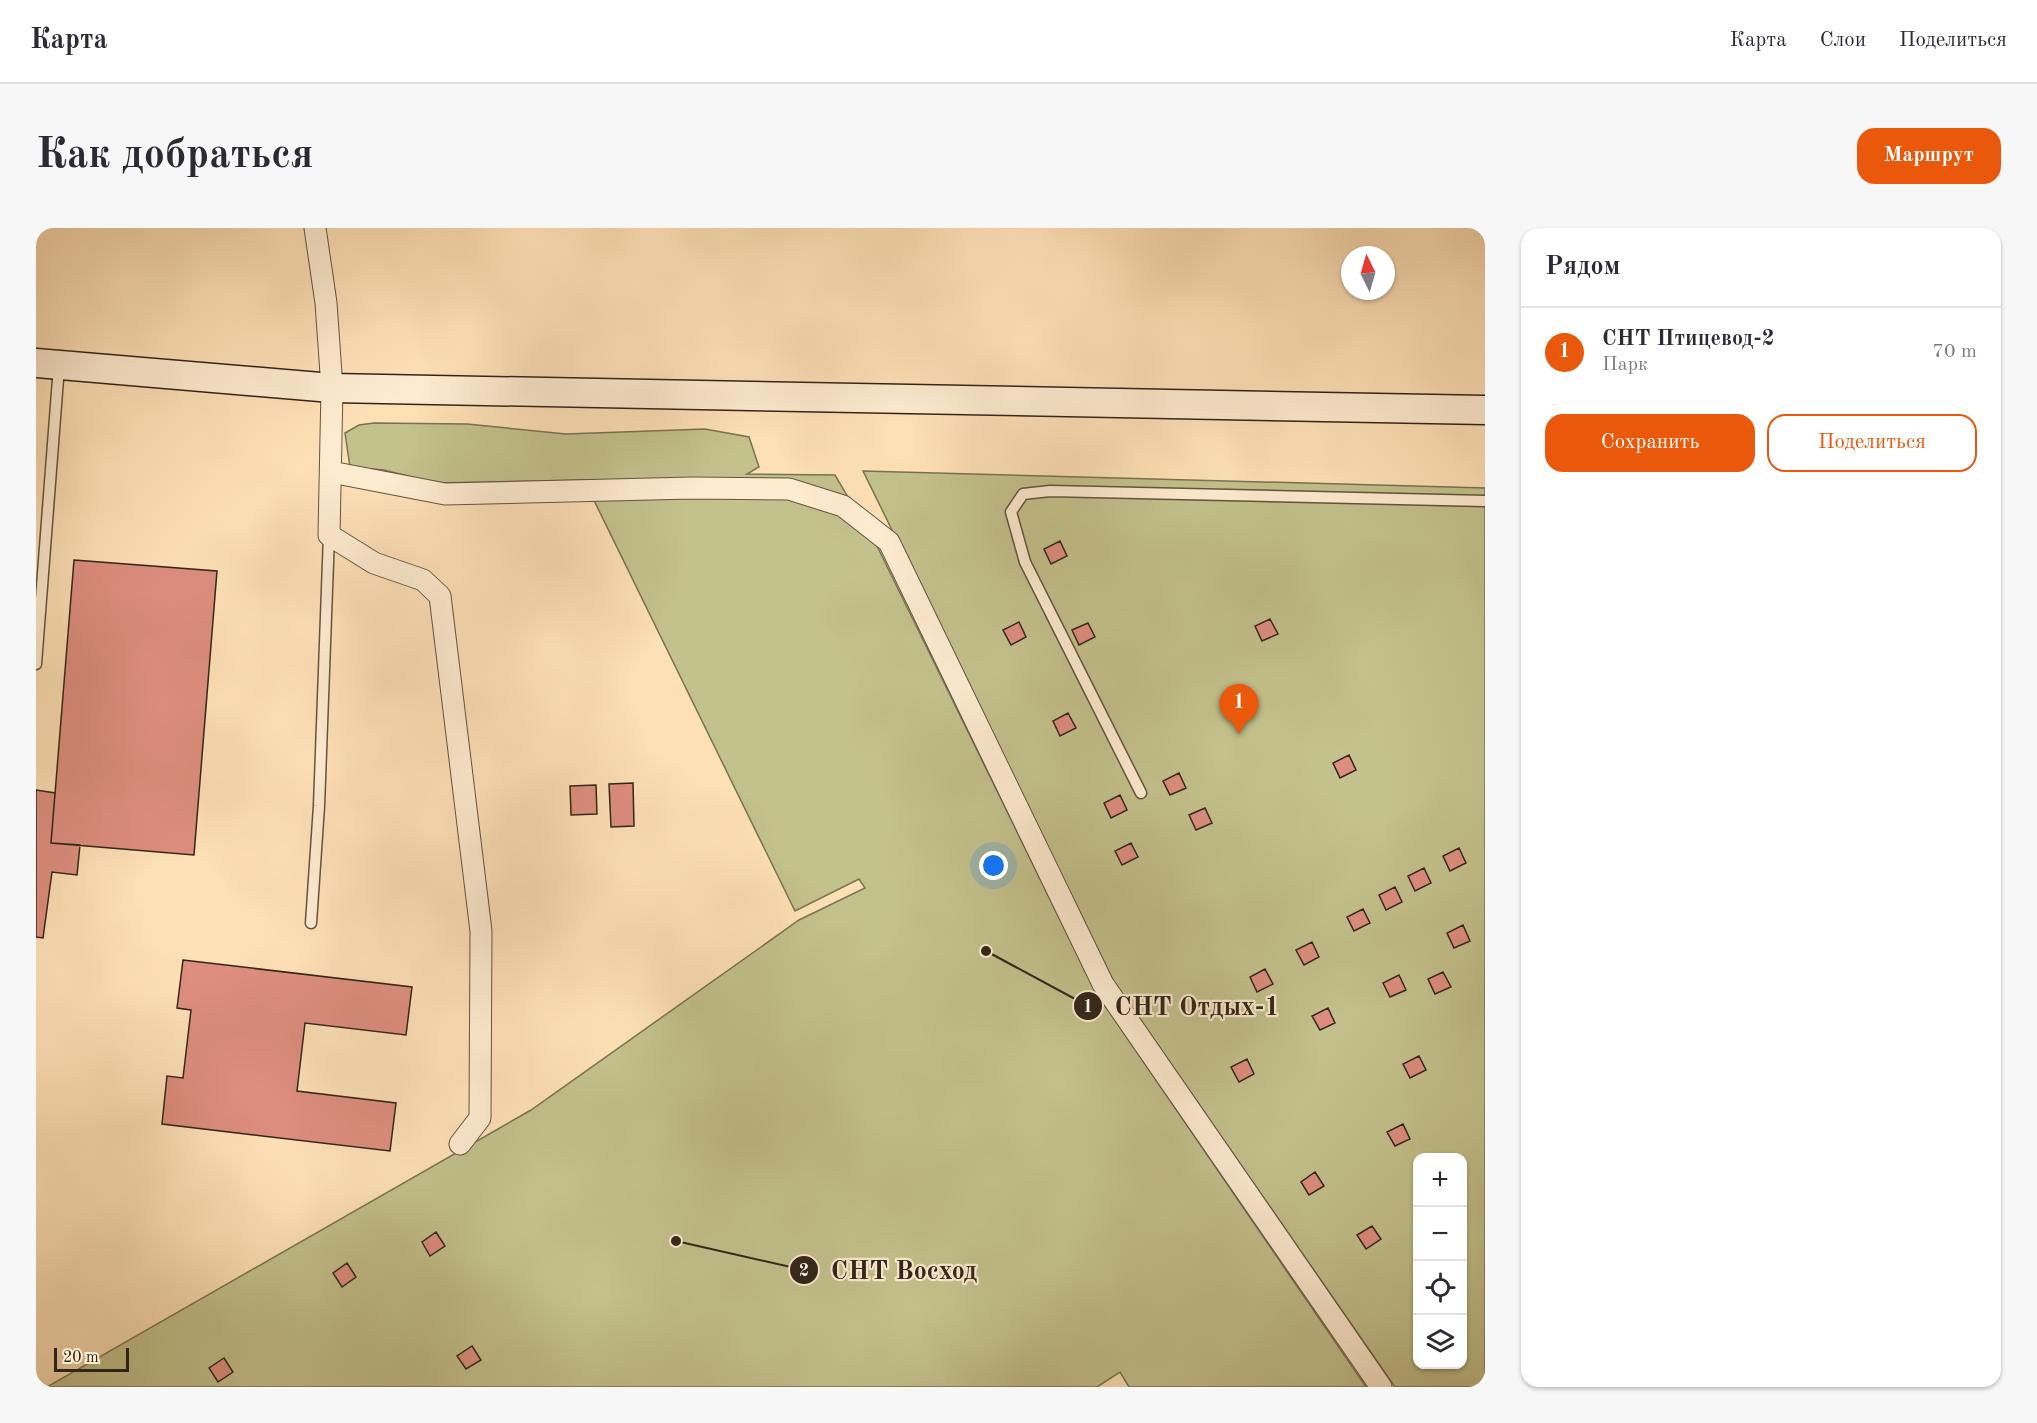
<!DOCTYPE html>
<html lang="ru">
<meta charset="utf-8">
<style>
body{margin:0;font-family:"Old Standard TT",serif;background:#f7f7f7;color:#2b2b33}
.controls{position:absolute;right:18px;bottom:18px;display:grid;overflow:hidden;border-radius:12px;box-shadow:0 2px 4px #0004}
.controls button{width:54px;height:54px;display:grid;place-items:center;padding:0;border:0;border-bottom:2px solid #e1e1e2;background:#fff;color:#2b2b33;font:30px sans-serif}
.compass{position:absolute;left:1305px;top:18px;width:54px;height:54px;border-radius:50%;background:#fff;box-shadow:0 2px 4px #0004;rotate:355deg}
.scale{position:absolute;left:18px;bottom:15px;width:75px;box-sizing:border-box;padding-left:6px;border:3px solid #312519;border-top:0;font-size:16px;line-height:21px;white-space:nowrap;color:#312519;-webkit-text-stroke:4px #feebd0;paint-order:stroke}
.you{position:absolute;left:958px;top:638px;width:21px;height:21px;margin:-15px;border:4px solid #fff;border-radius:50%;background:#1a73e8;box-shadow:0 0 0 9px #1a73e833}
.badge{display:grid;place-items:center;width:39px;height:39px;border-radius:50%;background:#ea580c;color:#fff;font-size:20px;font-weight:700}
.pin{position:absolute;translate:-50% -50px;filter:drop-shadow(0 2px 3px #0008)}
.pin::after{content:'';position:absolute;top:32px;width:21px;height:18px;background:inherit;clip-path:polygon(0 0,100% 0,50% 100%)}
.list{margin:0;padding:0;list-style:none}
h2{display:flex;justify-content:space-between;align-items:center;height:78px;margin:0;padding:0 24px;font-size:26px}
h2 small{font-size:20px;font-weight:400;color:#7c7c81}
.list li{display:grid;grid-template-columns:39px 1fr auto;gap:18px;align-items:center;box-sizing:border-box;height:90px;padding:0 24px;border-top:2px solid #e1e1e2}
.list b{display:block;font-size:22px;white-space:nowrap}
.list p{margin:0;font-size:20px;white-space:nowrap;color:#7c7c81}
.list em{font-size:20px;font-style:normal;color:#7c7c81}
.actions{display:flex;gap:12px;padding:18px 24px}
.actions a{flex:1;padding:14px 0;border:2px solid #ea580c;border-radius:18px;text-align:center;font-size:21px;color:#ea580c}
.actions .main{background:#ea580c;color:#fff}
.icon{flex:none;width:33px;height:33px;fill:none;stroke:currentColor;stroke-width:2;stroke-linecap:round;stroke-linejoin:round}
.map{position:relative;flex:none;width:1449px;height:1159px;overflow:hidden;border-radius:18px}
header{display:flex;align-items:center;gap:36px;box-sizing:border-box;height:84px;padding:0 30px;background:#fff;border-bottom:2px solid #e1e1e2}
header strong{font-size:28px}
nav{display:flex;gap:33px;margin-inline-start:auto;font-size:21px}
.intro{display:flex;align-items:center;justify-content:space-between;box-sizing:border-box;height:144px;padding:0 36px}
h1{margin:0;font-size:42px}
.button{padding:15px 27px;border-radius:18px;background:#ea580c;color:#fff;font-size:21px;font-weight:700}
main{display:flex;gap:36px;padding:0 36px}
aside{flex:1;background:#fff;border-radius:18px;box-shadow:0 2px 4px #0004}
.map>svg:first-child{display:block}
.green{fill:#c3c18c;stroke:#7a7352;stroke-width:1.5;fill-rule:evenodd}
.building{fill:#de8e7f;stroke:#312519;stroke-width:1.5}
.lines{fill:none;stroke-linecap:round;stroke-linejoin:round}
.lane-casing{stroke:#645440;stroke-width:13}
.street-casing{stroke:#645440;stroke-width:23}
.secondary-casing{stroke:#312519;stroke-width:31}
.lane{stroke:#feebd0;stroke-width:10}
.street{stroke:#feebd0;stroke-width:21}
.secondary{stroke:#feebd0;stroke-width:28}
.leader{fill:none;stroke:#312519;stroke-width:2}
.callout-dot{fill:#312519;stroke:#feebd0;stroke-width:2}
.mark-label{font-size:18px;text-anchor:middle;font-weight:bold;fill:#fff}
.callout-label{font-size:26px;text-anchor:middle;font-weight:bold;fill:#312519;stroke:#feebd0;stroke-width:4.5;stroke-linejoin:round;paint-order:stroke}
</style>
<header>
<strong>Карта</strong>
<nav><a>Карта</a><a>Слои</a><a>Поделиться</a></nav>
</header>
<div class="intro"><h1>Как добраться</h1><a class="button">Маршрут</a></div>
<main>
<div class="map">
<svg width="1449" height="1159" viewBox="0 0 1449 1159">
<rect width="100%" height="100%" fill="#fee0b7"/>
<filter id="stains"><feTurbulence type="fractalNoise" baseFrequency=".00333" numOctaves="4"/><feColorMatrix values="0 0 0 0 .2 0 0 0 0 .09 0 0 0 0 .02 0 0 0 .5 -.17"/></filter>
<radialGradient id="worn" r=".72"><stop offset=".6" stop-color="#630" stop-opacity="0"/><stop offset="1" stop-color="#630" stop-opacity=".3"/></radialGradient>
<path class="green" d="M338 195 431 196 530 206 669 201 713 209 723 239 711 246 799 247 842 320 1059 763 1330 1159H1093L1084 1144 1061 1159H11L495 882 763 692 829 660 823 651 759 683 548 252 400 255 348 242 314 239 309 205 323 197Z
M827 243 1449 260V1159H1359L1077 752ZM1382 930H1426V1136H1382Z"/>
<path class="building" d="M1024 313 1031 328 1015 336 1008 321Z
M38 332 181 343 158 627 15 615Z
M1234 391 1242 406 1226 413 1219 398Z
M983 394 990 409 975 417 967 402Z
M1052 395 1059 409 1043 417 1036 402Z
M1032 485 1040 500 1024 508 1017 493Z
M1313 527 1320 542 1304 550 1297 535Z
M1143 545 1150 560 1134 567 1127 553Z
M597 555 598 598 575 599 573 556Z
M560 557 561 586 535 587 534 558Z
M0 562 19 565 15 615 44 617 41 647 16 644 7 710 0 709Z
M1084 567 1091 582 1075 590 1068 575Z
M1169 580 1176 595 1160 602 1153 587Z
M1095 615 1102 629 1086 637 1079 623Z
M1423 620 1430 635 1414 643 1407 628Z
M1388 640 1395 655 1379 663 1372 648Z
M1359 659 1366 674 1350 682 1343 667Z
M1327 681 1334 695 1318 703 1311 689Z
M1427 697 1434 713 1418 720 1411 705Z
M1276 714 1283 729 1268 737 1260 722Z
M147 732 376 759 370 807 269 795 261 863 360 875 354 923 126 896 131 848 147 850 155 782 141 780Z
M1229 741 1237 756 1221 764 1214 749Z
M1407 744 1415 759 1399 766 1392 751Z
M1363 747 1370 762 1354 769 1347 755Z
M1292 780 1299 795 1284 802 1276 788Z
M1383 828 1390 842 1374 850 1367 836Z
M1211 831 1218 846 1203 854 1195 839Z
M1367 896 1374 911 1359 918 1351 904Z
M1279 944 1288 958 1273 967 1265 954Z
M1336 998 1345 1011 1330 1021 1321 1007Z
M400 1004 409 1018 394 1028 386 1014Z
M311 1035 320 1049 306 1059 297 1045Z
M436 1118 445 1132 430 1141 421 1128Z
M188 1130 197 1144 182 1154 173 1140Z"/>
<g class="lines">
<defs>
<path id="lane" d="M0 436 23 138
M1105 565 989 334 975 284 987 266 1014 263 1449 273
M275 695 283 578 293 307"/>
<path id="street" d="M279 0 290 75 296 160 293 307 338 335 387 352 404 368 445 703 444 890 424 916
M295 244 409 266 656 260 753 261 807 278 853 314 1067 756 1345 1159"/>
<path id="secondary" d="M0 135 296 160 1449 182"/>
</defs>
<use href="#lane" class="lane-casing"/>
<use href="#street" class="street-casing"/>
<use href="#secondary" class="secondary-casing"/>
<use href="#lane" class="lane"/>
<use href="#street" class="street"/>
<use href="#secondary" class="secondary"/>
</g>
<path class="leader" d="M950 723L1052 778M640 1013L768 1042"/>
<g class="callout-dot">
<circle cx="950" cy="723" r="6"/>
<circle cx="640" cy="1013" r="6"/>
<circle cx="1052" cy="778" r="15"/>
<circle cx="768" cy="1042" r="15"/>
</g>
<g class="mark-label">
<text x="1052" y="784">1</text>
<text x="768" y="1048">2</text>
</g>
<g class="callout-label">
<text x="1161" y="787">СНТ Отдых-1</text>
<text x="868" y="1051">СНТ Восход</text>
</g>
<rect width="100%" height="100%" filter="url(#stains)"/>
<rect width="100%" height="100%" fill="url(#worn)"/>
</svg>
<div class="controls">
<button>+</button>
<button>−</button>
<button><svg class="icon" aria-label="locate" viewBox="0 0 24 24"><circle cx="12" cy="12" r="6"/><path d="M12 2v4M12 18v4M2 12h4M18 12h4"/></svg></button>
<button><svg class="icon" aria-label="layers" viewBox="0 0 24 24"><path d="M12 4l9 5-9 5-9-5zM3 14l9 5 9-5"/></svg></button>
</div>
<svg class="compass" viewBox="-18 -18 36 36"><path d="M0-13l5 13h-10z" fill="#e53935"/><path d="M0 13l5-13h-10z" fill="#7c7c81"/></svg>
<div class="scale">20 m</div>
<div class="you"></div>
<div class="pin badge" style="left:1203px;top:506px">1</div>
</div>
<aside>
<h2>Рядом<small></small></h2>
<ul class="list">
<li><span class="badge">1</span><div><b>СНТ Птицевод-2</b><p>Парк</p></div><em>70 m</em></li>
</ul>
<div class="actions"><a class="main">Сохранить</a><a>Поделиться</a></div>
</aside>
</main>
